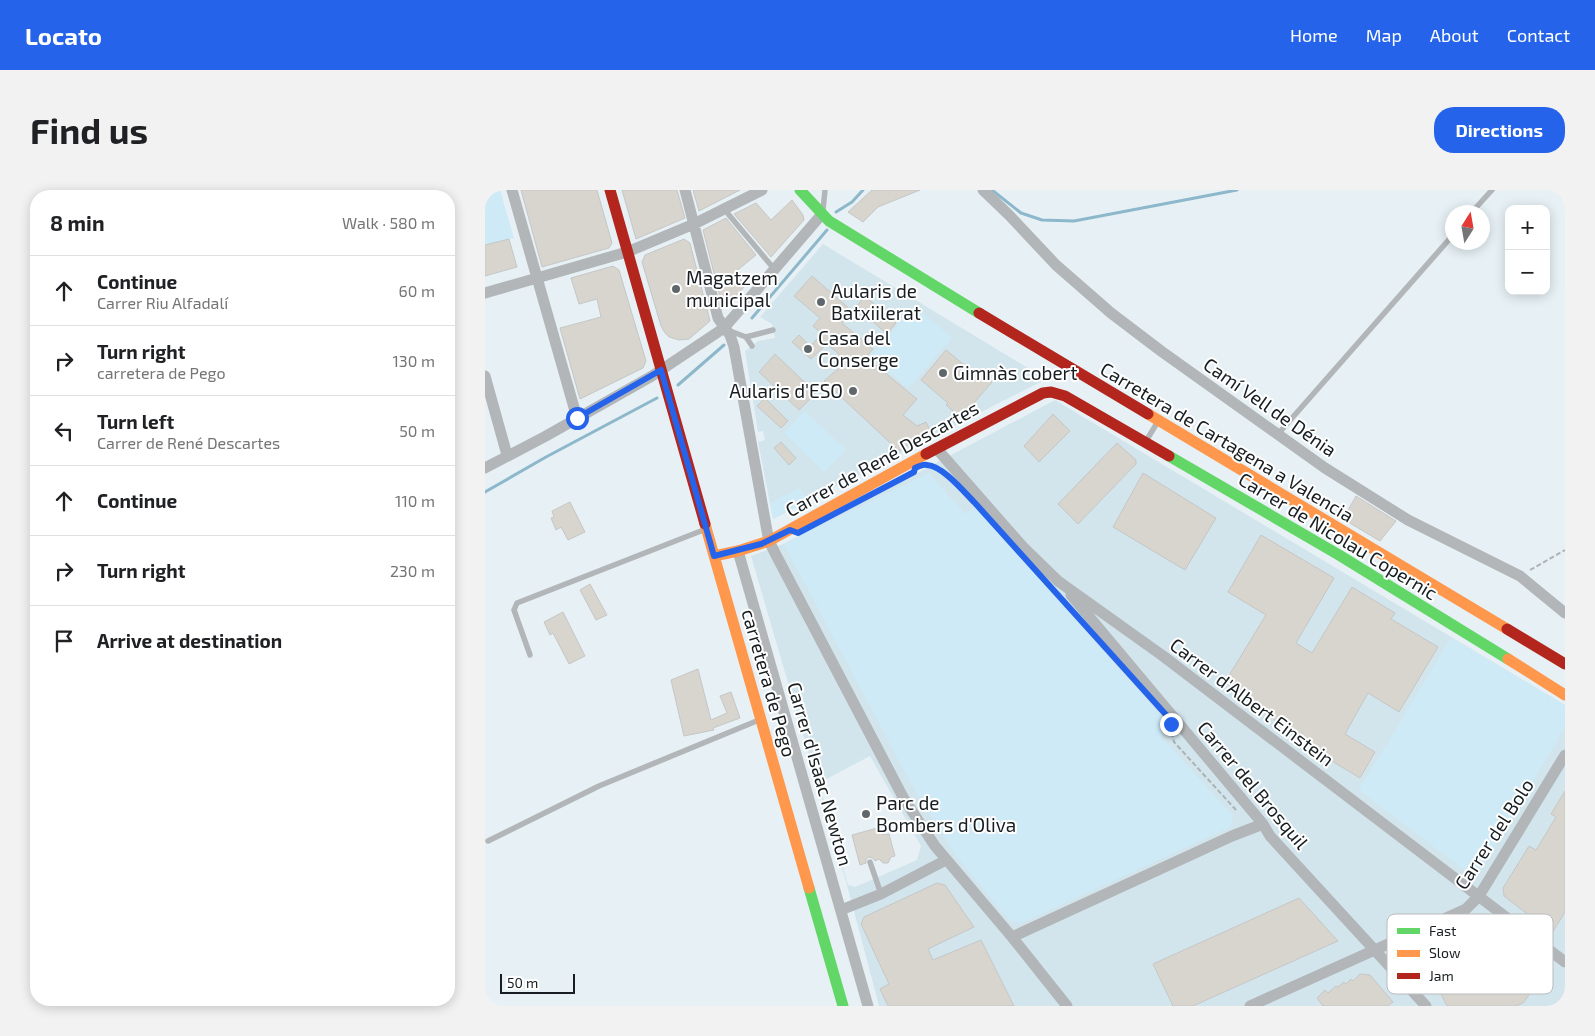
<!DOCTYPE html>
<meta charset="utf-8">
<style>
body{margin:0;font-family:"Exo 2",sans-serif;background:#f2f2f2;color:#202124}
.controls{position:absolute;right:15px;top:15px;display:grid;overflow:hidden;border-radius:10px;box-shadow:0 2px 12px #0003}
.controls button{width:45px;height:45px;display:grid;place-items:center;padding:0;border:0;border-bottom:1px solid #e0e0e0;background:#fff;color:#202124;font:25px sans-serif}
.compass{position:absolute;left:960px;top:15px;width:45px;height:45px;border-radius:50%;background:#fff;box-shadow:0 2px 12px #0003;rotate:11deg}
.scale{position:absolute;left:15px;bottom:12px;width:75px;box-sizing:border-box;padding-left:5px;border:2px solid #171d20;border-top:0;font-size:14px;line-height:18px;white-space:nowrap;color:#171d20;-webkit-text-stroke:4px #fff;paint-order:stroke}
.stop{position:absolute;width:15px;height:15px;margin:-11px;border:4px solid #2563eb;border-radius:50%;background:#fff}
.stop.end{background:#2563eb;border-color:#fff;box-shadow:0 1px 5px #0008}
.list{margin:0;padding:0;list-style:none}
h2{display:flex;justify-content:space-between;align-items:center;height:65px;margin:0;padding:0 20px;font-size:21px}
h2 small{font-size:16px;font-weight:400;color:#757577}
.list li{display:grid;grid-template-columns:32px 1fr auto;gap:15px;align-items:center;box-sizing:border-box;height:70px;padding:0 20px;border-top:1px solid #e0e0e0}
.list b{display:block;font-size:19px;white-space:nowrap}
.list p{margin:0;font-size:16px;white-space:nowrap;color:#757577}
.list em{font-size:16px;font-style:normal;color:#757577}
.icon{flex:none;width:28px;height:28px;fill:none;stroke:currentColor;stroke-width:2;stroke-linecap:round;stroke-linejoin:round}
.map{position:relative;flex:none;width:1080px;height:816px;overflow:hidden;border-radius:20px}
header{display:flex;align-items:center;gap:30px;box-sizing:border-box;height:70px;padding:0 25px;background:#2563eb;color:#fff}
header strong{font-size:24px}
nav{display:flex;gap:28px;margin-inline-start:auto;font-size:18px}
.intro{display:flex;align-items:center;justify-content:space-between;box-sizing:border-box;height:120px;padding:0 30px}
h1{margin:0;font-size:35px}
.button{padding:12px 22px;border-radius:20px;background:#2563eb;color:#fff;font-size:18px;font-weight:700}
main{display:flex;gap:30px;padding:0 30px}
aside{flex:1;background:#fff;border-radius:20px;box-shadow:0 2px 12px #0003}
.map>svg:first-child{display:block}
.built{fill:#d2e5ec;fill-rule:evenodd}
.green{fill:#ceeaf7}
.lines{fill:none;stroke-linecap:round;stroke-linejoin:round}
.stream{stroke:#8db7ca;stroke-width:3}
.building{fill:#d8d4ce;stroke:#c5c7c6}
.path{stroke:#adb2b4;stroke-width:2;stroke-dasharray:5 2.5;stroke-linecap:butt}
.lane{stroke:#b2b6b8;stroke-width:5.5}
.street{stroke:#b2b6b8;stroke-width:11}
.fast{stroke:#63d668;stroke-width:11}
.slow{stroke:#ff974d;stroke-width:11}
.jam{stroke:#b3261e;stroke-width:11}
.route{stroke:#2563eb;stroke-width:6}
.poi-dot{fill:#60676b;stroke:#fff;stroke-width:2}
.labels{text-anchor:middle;stroke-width:4;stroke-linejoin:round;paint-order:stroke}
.poi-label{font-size:19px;fill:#171d20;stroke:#fff;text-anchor:start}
.street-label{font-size:19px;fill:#171d20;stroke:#fff}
.key{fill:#fff;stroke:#b9bbbc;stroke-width:1}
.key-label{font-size:14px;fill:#171d20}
</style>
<header>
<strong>Locato</strong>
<nav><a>Home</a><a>Map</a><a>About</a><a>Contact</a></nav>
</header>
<div class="intro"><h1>Find us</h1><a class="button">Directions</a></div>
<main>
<aside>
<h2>8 min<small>Walk · 580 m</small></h2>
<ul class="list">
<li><svg class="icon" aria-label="ahead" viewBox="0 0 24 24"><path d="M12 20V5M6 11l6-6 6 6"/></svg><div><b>Continue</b><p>Carrer Riu Alfadalí</p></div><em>60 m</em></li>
<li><svg class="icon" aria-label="right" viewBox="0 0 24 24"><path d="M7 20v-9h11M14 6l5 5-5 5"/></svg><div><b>Turn right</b><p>carretera de Pego</p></div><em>130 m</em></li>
<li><svg class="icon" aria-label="left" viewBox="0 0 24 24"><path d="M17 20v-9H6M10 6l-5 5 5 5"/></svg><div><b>Turn left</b><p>Carrer de René Descartes</p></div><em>50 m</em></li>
<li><svg class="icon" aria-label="ahead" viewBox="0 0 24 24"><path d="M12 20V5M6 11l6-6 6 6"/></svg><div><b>Continue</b></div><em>110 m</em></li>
<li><svg class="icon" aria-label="right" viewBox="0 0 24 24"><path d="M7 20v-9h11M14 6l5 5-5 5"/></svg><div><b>Turn right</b></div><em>230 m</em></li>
<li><svg class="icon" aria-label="arrive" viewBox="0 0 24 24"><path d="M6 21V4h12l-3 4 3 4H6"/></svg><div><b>Arrive at destination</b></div></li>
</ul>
</aside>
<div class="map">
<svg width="1080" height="816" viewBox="0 0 1080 816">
<rect width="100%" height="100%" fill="#e7f1f5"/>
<path class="built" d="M338 54 561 189 288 329 273 252 280 250 278 241 273 242 260 161 273 151 290 148 287 134 275 127Z
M570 210 1080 515V816H394L362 695 266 366 298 354ZM385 566 436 656 432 670 370 697 363 695 334 593Z"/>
<path class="green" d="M0 0H15L29 48 0 55Z
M429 116 467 148 423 198 386 166Z
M320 221 361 260 339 282 299 243Z
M444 283 480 324 490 316 684 535 676 547 748 626 745 637 536 733 524 730 470 664 430 601 299 354Z
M315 298 322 312 288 329 285 313Z
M966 448 1080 515V537L994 682 983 683 874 600Z"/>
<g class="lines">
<path class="stream" d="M507 0 536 23 557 30 589 31 752 0
M351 22 367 12 378 0
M267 128 342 40
M193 195 239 155
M0 302 61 267 172 208"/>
</g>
<path class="building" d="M36 0H112L127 53 124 58 57 77Z
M137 0H192L200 28 151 49Z
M208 0H255L214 21Z
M387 0H435L393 17 378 32 363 22Z
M307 10 318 25 319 30 286 67 249 24 271 13 286 30Z
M241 28 271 65 249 83 261 95 248 109 244 111H240L235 107 218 40Z
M24 49 32 77 0 86V55Z
M199 49 205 53 225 131 204 149 194 150 184 147 180 143 176 136 157 72 160 65Z
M128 76 134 80 161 171 158 178 95 209 75 138 116 127 112 109 94 114 86 88Z
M327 86 367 121 357 133 388 159 381 167 432 209 418 225 432 236 441 232 447 244 432 252 430 251 424 256 422 255 414 261 339 191 362 171 342 154 326 169 307 152 314 145 325 156 337 144 328 136 335 128 309 106Z
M380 106 411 133 402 144 371 117Z
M461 160 489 183 492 179 507 192 476 228 461 215 463 213 436 190Z
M290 164 331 203 314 220 274 182Z
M280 208 303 231 296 238 272 216Z
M568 224 585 241 554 272 539 256Z
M296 252 311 268 304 275 289 258Z
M632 253 651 270V274L593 334 573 314Z
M658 283 731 328 700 380 628 337Z
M871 306 911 331 895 351 858 329Z
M85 312 100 342 83 350 76 337 71 340 66 328 69 327 67 321Z
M776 345 849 388 811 453 827 463 867 397 910 423 906 429 953 457 914 522 883 503 860 544 890 562 875 588 830 561 740 492 781 425 743 402Z
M105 394 122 425 111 430 95 400Z
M78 422 100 466 84 474 68 443 65 445 59 432Z
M213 479 226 530 242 523 235 506 246 502 255 528 228 538 229 540 199 546 186 490Z
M1080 601V722L1067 743 1019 706 1018 698 1044 656 1051 660 1071 627 1066 624Z
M396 637 398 645 404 644 410 666 406 667 403 673H398L394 669 390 671 388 668 384 667 381 669V673L375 675 367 645Z
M452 693 460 695 489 737 443 759 448 770 496 750 529 816H403L395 799 404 794 376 734 379 727Z
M814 708 853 751 708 816H688L668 774Z
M991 735 1018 750 1029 773 1043 766 1054 774 1061 789 1041 798 1044 805 1038 813 1031 816H962L946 784 936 788 925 765Z
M875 784 885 785 908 812 903 816H838L832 808 840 800 843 803 851 796 853 797 859 792 861 794 866 789 868 791Z"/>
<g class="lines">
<path class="path" d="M446 275 455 280
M1045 380 1080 360
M569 402 576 410
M687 542 689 552 751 620"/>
<path class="lane" d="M239 19 290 80
M338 20 340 0
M987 22 1007 0
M245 141 261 147 288 140
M261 147 267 156
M793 244 968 45
M661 251 672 233
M45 465 29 420 32 413 221 339
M3 651 114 596 274 530
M385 672 396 704"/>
<path class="street" d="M27 0 92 228
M200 0 233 128 245 145 249 157 282 341 284 351 291 365 419 609 450 656 527 747 582 816
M498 0 524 25 571 75 626 123 676 161 840 278 923 330 1035 386 1080 423
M0 103 142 62 209 34 277 0
M0 186 22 265
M452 259 538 357 573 391 678 466 1080 772
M0 278 61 246 167 186 239 138 337 24
M253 361 383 816
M586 405 778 634 785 646 941 816
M356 720 396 704 461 670
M527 747 747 646 778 634
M765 816 981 719 994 706 1080 565"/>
<path class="fast" d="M315 0 344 31 494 123
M684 266 854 365 1023 469
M324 698 358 816"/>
<path class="slow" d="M663 224 1022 439
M220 334 324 698
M229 366 253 361 284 351 441 264
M1023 469 1080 505"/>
<path class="jam" d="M125 0 220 334
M494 123 663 224
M441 264 558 203 566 202 580 206 684 266
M1022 439 1080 474"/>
</g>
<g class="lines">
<path class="route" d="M92 228 176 180 229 366 276 354 305 340 313 343 429 282 430 278C434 276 438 274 442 275 458 276 479 302 490 313L683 527 686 534"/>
</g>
<g class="poi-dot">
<circle cx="191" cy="99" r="5"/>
<circle cx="336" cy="112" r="5"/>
<circle cx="323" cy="159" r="5"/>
<circle cx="458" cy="183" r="5"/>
<circle cx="368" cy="201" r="5"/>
<circle cx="381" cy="624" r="5"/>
</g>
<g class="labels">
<g class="poi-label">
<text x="201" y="95">Magatzem<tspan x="201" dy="22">municipal</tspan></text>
<text x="346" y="108">Aularis de<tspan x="346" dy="22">Batxiilerat</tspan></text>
<text x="333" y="155">Casa del<tspan x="333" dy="22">Conserge</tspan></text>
<text x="468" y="190">Gimnàs cobert</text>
<text x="358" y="208" text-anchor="end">Aularis d'ESO</text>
<text x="391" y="620">Parc de<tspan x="391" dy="22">Bombers d'Oliva</tspan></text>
</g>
<g class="street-label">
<text transform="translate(785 217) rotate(35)" y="7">Camí Vell de Dénia</text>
<text transform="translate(742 252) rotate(31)" y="7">Carretera de Cartagena a Valencia</text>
<text transform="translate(397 269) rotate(-29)" y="7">Carrer de René Descartes</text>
<text transform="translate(853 346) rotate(31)" y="7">Carrer de Nicolau Copernic</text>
<text transform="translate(284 493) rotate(74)" y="7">carretera de Pego</text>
<text transform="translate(767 512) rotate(37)" y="7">Carrer d'Albert Einstein</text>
<text transform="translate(335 584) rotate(74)" y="7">Carrer d'Isaac Newton</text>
<text transform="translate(768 595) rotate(50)" y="7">Carrer del Brosquil</text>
<text transform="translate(1009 644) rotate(-57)" y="7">Carrer del Bolo</text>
</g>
</g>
<rect x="902" y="724" width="166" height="80" rx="8" class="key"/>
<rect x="912" y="738" width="23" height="6" fill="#63d668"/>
<rect x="912" y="760" width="23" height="7" fill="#ff974d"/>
<rect x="912" y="783" width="23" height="6" fill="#b3261e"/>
<g class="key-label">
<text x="944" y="746">Fast</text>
<text x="944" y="768">Slow</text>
<text x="944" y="791">Jam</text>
</g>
</svg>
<div class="controls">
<button>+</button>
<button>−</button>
</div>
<svg class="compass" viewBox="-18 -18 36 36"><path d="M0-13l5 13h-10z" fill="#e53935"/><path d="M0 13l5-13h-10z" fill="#757577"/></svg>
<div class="scale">50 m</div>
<div class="stop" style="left:92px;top:228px"></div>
<div class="stop end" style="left:686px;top:534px"></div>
</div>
</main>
